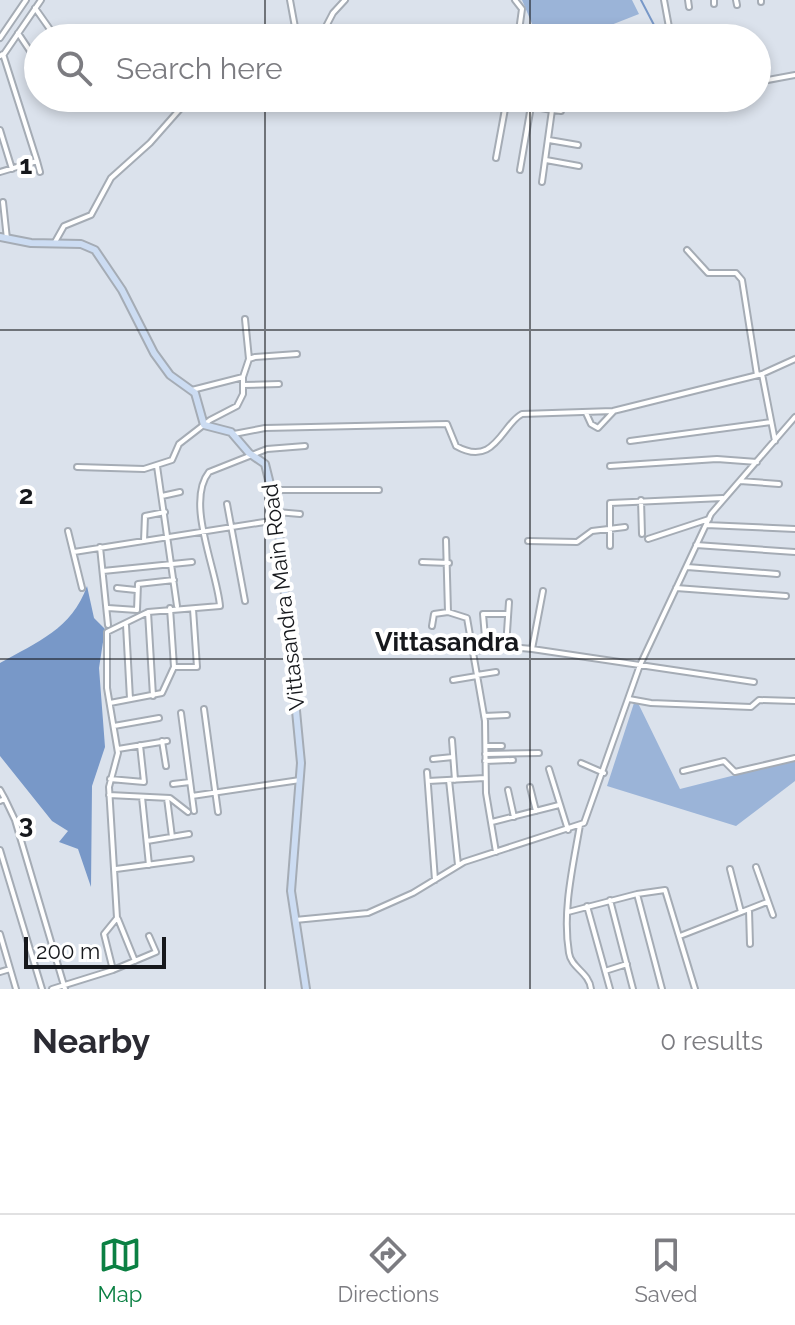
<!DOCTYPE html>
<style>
body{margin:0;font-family:Raleway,sans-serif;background:#f2f2f3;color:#2b2b33}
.scale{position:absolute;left:24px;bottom:20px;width:142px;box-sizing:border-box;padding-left:8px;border:4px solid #16181c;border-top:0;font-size:22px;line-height:28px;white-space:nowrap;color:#16181c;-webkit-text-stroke:6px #fff;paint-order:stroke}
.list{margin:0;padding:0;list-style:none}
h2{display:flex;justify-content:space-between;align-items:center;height:104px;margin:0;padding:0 32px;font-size:34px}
h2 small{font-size:26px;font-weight:400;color:#7c7c81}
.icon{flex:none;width:44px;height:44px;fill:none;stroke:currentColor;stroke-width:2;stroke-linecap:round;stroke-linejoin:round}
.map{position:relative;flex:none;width:795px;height:989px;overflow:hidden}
.search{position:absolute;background:#fff;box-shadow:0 4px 12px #0003;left:24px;right:24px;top:24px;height:88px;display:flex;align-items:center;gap:20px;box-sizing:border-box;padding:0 28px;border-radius:44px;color:#7c7c81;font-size:30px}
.sheet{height:224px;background:#fff}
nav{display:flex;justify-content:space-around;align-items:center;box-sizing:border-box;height:112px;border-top:2px solid #e1e1e2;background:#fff;font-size:22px;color:#7c7c81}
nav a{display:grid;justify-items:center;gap:4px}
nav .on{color:#0b8043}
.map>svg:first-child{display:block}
.green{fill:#9bb4d8}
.water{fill:#7898c8}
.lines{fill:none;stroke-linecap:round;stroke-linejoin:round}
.stream{stroke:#7898c8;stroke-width:2}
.street-casing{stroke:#a5acb5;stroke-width:8}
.secondary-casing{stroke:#a5acb5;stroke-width:10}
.street{stroke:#fff;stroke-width:4}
.secondary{stroke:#ccdcf2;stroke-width:6}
.grid{fill:none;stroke:#16181c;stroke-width:2;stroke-opacity:0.55}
.labels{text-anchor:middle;stroke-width:8;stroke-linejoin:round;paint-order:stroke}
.street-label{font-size:22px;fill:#16181c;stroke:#fff}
.quarter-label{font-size:26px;font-weight:bold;fill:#16181c;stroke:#fff}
.grid-label{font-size:26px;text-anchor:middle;font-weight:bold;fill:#16181c;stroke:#fff;stroke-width:8;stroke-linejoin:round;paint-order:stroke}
</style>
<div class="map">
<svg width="795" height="989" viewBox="0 0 795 989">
<rect width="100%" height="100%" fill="#dbe2ec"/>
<path class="green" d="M522 0H632L639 14 578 38H538Z
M634 703H638L680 789 795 760V781L736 826 607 786Z"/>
<path class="water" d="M87 586 94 618 105 629 99 668 105 747 92 786 91 887 78 849 59 842 68 831 52 821 0 756V663C37 642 72 629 87 586Z"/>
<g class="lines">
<path class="stream" d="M641 0 654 25"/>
<defs>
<path id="street" d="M290 0 297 38
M515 0 522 9 518 38
M664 0 671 38
M688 0 689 7
M714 0V4
M736 0 737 5
M761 0V2
M35 8 54 35
M18 33 32 54
M0 38 26 0
M320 38 333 13 345 0
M4 54 41 0
M0 56 3 54 37 161 0 172
M757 82 795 75
M484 98 552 110 558 98
M0 130 12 169
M549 140 578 145
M496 158 507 98
M546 160 579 166
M37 161 40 172
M520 170 531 106
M542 182 552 110 561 111
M3 202 7 239
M55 242 64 226 91 215 111 178 150 143 180 109 208 98
M687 250 708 273H736L742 280 757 375
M245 319 249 359
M762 374 775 441
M243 385 279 384
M192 390 243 377 249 359 255 357 297 354
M586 413 591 424 598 428 614 411
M234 434 265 428 447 424 456 446C495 468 502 424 522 414L613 411 762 374 795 359
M630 441 771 422
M157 466 177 606
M610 466 717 459 757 462
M77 467 144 469 172 460 179 444 210 420 237 406 243 394V377
M740 481 779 484
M273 490H379
M162 496 180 492
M641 500 642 534
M227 504 245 601
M277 512 300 514
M706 525 795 529
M68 531 82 588
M648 539 709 519
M446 540 448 612 467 618 485 721 486 793 496 852
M144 541 145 516 165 512
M528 541 577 542 592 531 625 527
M696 545 795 552
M610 546V503L723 498
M100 547 108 625
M74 552 277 520
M422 562 449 563
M687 567 777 574
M103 571 192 562
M117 588 136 590
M676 588 786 596
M108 608 137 610 138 584 174 580
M148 612 153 696
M126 625 130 699
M432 626 434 614 448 612
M506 647 509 602
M486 649 483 614H507
M532 649 543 591
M473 651 510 647 532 649 754 682
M174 667H197L193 609
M477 675 496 672
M453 680 477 676
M629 699 651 703 751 707 759 700 795 701
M110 703 162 693 174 667 170 608
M204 709 218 812
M181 713 194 811
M484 716 507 715
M114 726 159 718
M452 740 455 780
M162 741 166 766
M486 746H502
M118 749 167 741
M485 754 539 753
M433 759 453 757
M485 761 513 760
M581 763 604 773
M549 769 568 830
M683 771 724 761 735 772 795 758
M427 772 435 880
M110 779 144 782 140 745
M449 780 458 865
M428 781 485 778
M173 784 190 782
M530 787 536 811
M0 790 5 799
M508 790 514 817
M109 795 170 798 188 812
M192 796 300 780
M142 797 149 865
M167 798 172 837
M0 801 5 799 15 820 65 989
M492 822 559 805
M580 825C573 866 562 911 569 953 571 968 589 972 591 989
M147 841 189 834
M0 850 42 989
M756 867 773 915
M116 869 191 859
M730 869 741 912
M637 894 662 989
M610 900 633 989
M587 906 610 989
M749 910 750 944
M568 912 637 894 665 890 695 989
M118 919 135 961
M295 920 368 913 413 893 464 862 584 823 640 665 711 514 795 417
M0 934 16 989
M680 936 767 902
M113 970 104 934 117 918 109 787 118 753 107 688V632L148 612 220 606C217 570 185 502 209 472L267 449 305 446
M605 971 627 964
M0 972 10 969
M52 989 113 970 156 952 149 936"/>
<path id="secondary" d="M0 237 31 243 81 244 95 250 122 290 154 353 170 375 195 393 204 425 231 432 249 453 265 464 277 512 301 763 291 891 306 989"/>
</defs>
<use href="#street" class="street-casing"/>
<use href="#secondary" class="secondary-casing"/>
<use href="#street" class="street"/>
<use href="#secondary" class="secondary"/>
</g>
<path class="grid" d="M265 0V38M530 0V38M265 98V989M530 98V989M0 330H795M0 659H795"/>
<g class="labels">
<g class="street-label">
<text transform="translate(283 597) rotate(-97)" y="8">Vittasandra Main Road</text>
</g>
<g class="quarter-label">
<text x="447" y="651">Vittasandra</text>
</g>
</g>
<g class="grid-label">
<text x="26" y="174">1</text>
<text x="26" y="504">2</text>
<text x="26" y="833">3</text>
</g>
</svg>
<div class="scale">200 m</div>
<div class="search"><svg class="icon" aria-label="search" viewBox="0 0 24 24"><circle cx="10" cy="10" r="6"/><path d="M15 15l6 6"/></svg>Search here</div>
</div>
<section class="sheet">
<h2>Nearby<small>0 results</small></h2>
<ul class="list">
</ul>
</section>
<nav>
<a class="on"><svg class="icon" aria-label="map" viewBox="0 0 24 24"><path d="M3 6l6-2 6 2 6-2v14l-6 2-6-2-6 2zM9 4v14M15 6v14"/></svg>Map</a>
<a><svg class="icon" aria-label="directions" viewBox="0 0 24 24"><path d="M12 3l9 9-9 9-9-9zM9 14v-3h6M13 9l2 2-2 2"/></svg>Directions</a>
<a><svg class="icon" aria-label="saved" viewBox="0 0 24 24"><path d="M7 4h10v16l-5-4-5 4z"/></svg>Saved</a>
</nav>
